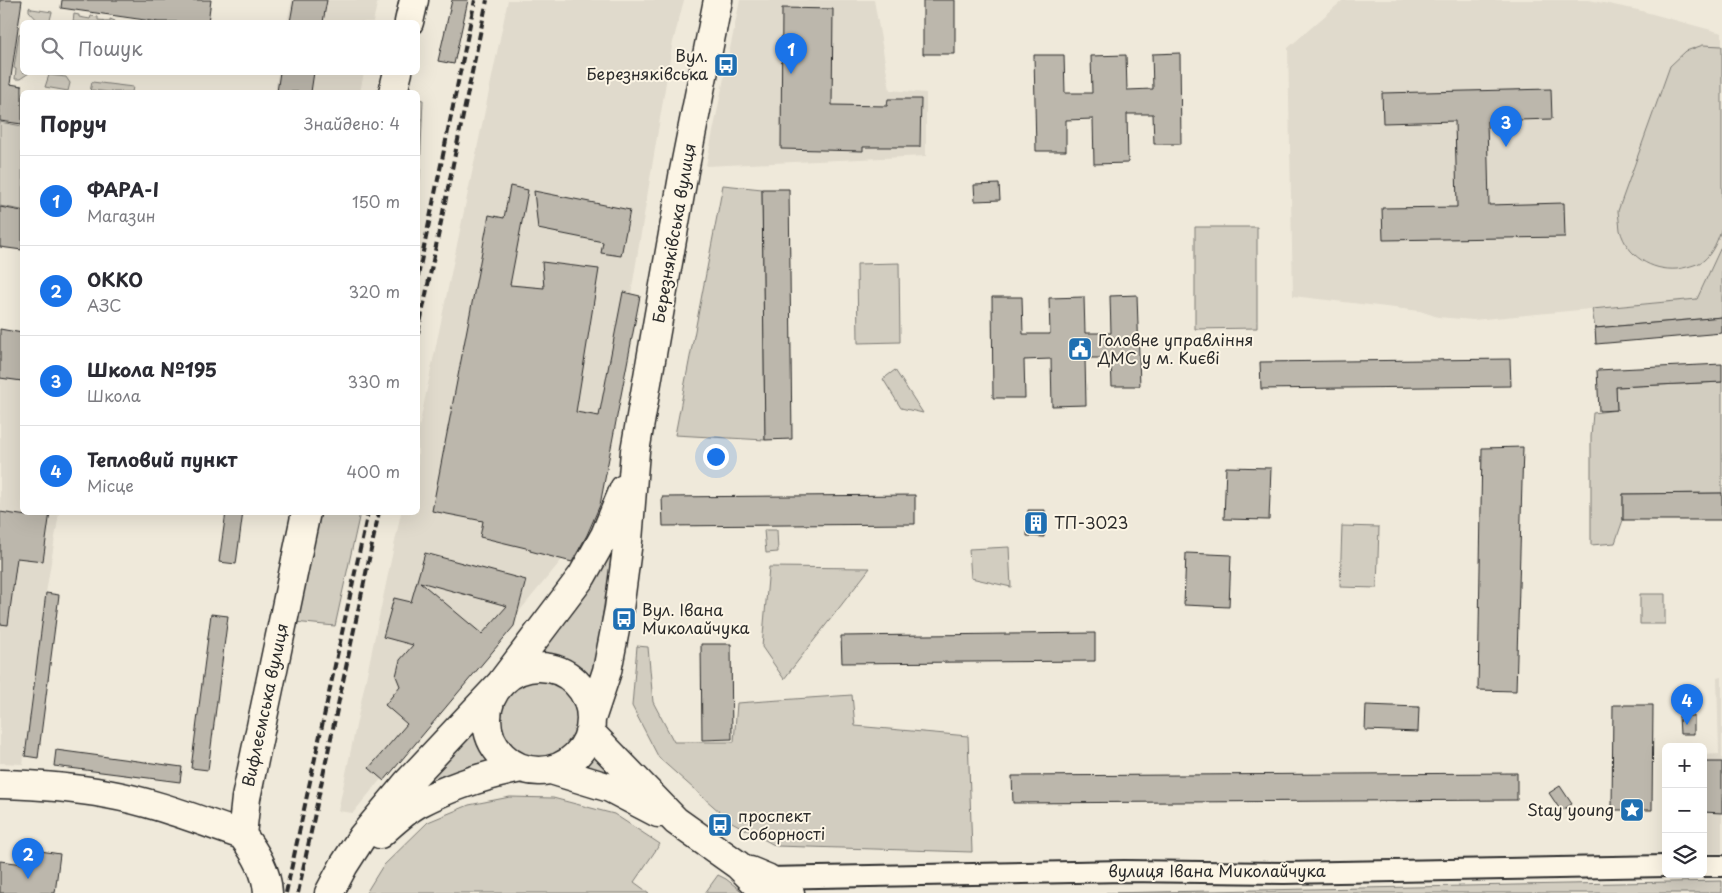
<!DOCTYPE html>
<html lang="uk">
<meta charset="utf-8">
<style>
body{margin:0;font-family:"Playpen Sans",sans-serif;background:#f2f2f3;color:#2b2b33}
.controls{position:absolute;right:15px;bottom:15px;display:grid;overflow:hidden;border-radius:8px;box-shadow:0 5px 20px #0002}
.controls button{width:45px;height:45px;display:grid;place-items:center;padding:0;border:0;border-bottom:1px solid #e1e1e2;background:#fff;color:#2b2b33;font:25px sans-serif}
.you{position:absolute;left:715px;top:456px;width:18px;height:18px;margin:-12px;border:4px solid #fff;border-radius:50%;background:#1a73e8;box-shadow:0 0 0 8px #1a73e833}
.badge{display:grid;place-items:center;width:32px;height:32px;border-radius:50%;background:#1a73e8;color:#fff;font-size:16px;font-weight:700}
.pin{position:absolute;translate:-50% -41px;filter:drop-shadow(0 1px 2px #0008)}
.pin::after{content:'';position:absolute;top:26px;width:18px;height:15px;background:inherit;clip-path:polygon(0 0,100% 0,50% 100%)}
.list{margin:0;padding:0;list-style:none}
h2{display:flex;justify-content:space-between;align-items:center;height:65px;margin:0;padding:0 20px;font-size:21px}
h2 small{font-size:16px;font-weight:400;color:#7c7c81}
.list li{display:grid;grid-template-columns:32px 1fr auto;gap:15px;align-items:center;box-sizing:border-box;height:90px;padding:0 20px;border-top:1px solid #e1e1e2}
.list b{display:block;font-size:19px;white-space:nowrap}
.list p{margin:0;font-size:16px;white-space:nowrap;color:#7c7c81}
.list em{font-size:16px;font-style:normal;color:#7c7c81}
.icon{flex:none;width:28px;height:28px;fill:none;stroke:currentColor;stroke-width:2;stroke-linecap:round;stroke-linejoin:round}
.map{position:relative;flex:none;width:1722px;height:893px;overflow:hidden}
.search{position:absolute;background:#fff;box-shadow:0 5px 20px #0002;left:20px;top:20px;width:400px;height:55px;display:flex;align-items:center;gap:12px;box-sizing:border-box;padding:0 18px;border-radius:8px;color:#7c7c81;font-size:19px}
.panel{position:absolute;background:#fff;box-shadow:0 5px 20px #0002;left:20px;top:90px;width:400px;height:425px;border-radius:8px}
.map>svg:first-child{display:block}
.built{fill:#e0dacc}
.green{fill:#d2cdc0;stroke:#7e7c76}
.building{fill:#bcb7ac;stroke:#2b2b2b;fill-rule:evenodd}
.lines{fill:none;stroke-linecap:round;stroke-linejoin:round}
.street-casing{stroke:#2b2b2b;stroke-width:24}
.secondary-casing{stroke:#2b2b2b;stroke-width:31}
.street{stroke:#fcf5e5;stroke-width:20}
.secondary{stroke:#fcf5e5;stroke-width:28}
.rail{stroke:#2b2b2b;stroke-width:4;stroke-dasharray:8 4;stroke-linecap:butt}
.labels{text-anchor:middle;stroke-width:4;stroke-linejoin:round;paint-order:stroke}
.poi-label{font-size:16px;fill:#2b2b2b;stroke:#fcf5e5;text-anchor:start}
.street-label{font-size:16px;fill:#2b2b2b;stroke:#fcf5e5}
</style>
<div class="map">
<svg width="1722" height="893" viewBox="0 0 1722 893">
<rect width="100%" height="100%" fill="#efe9da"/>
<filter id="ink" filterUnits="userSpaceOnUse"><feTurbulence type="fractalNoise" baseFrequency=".02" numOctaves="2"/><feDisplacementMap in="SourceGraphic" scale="10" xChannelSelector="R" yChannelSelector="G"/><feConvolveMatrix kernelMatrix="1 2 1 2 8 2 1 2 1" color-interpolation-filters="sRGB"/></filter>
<g filter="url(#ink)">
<path class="built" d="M292 0H378L373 22H287Z
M508 0H684L672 46 608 433 589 521 560 562 353 813 338 811 401 513 418 512V432Z
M740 0H874L890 90 926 93V156L706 166Z
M1343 0H1589L1638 10 1722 33V245L1697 299 1473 320 1438 317 1420 311 1293 296 1288 48Z
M278 73H364L360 92H275Z
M0 329 22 332V512L59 513 46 593 23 764 0 763Z
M1722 677V853H1703V755L1719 754 1717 678Z"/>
<path class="green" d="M29 7 32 9 52 12 50 20 46 22 38 21 29 11Z
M74 14 79 15V17L90 19 91 16 98 17V20L110 21V19L115 21V22H73Z
M22 25V72L29 73 20 79H15L16 69 14 68 19 34H21Z
M1703 45 1722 46V227C1718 239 1713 253 1703 261 1697 265 1684 268 1677 269 1651 271 1627 256 1620 230 1619 224 1619 217 1618 211L1670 66 1686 51Z
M49 75 66 77 70 83 68 91 45 87Z
M92 82 133 87 132 92H109L92 90 90 92Z
M418 99 423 100 418 218Z
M0 122 22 126V210L0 206Z
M723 185 762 189 765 440 675 435Z
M1195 227H1257V328L1195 329Z
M1722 245V317L1595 328 1592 309 1697 299Z
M899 263 900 342 858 343 857 264Z
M895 370 923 413 901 408 883 379Z
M1722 382V493L1623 494V520L1615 543 1591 545V437L1593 413 1617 410 1616 387Z
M317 513H360L335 626 294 622Z
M620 519 605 598 592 688 575 666 549 654 529 655Z
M1342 526 1379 527 1377 588 1340 587Z
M764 530H777L778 552 766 553Z
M1009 547 1011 587 971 578 969 549Z
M769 567 870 568 784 679 762 647Z
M1640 594H1665V624H1640Z
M637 646 648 647 653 702 674 742H734L737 703 852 695 855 726 968 736 972 852 776 846 730 821 659 758 632 706Z
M498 718a41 41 0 1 1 82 0a41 41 0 1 1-82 0Z
M471 724 478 747 493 767 406 798Z
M596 743 635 791 578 768 590 756Z
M510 797 553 798 614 814 660 844 634 882 649 893H366L382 867 428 822 469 805Z
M718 875 726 879 744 893H705Z
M1722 881V893H1106Z"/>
<path class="building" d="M0 0H22L10 84 22 86V124L0 121Z
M62 0H211L208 22H159L61 8Z
M294 0H327L323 22H290Z
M452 0H468L454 64 438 61Z
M923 0H955V54H923Z
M782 8 833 9 832 105 887 106 888 99H921L920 147H863V151L781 149Z
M1180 53 1181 144H1154L1153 114H1127L1128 163 1094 164 1093 119 1066 120V151H1036L1034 55H1064L1065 93H1092L1091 56 1126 55 1127 90 1153 89 1152 54Z
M280 72H314L311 92H277Z
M1551 89 1552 119 1487 121 1489 205 1564 203 1565 237 1383 240 1382 208 1457 207 1455 121 1383 123 1382 93Z
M999 184 1000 200 975 201 974 185Z
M510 186 528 190 510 285 544 288 542 262 599 269 576 412 599 416 623 292 640 296 600 505 587 535 572 562 530 551V549L480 537 483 521 432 511 489 215 504 218Z
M762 189H789L792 439 765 440Z
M534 191 630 210 621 256 601 253 603 242 538 229Z
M0 207 22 211V250L0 247Z
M1137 295 1140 386H1112L1111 358H1085L1086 405 1052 406 1051 359 1024 360 1025 398H993L992 297H1022L1023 334H1050L1049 298 1084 297 1085 333H1111L1110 296Z
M1722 317V333L1596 344 1595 328Z
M0 329 22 333V381L0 378Z
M1510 359 1511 386 1261 389 1260 362Z
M1722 364V382L1616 387 1617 410 1599 411 1597 370Z
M1523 447 1516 691 1478 690 1482 448Z
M1226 467 1271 468 1269 520 1224 519Z
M1722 493V520H1623V494Z
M915 495V524L663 526 662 497Z
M1028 510H1045L1044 537 1027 536Z
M0 512 27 516V512H50L43 561 17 558 8 625 0 624Z
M226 512H243L236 564 219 562Z
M425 553 526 580 514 626 384 781 369 768 407 724 385 705 400 686 396 676 400 660 413 645 383 637 394 598 411 602ZM420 582 507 606 482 634Z
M1186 553 1231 555 1229 607 1184 605Z
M46 593 59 595 38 758 25 756Z
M211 614 228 616 208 770 191 768Z
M1095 633V661L842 663 841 636Z
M701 644H731L732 739 702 740Z
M1366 705 1419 707 1418 732 1365 730Z
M1613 705H1653L1652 810H1612Z
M1679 716H1694V734H1680Z
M56 750 182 767 180 782 54 766Z
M1703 762H1722V813L1703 812Z
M1517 773V800L1013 803 1012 776Z
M1560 786 1572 804 1561 811 1549 793Z
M34 850 60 854 55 893H0V861L32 865Z"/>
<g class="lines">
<defs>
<path id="street" d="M1703 866H1722
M767 878 1124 871 1284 873 1666 866"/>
<path id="secondary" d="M409 22 414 0
M393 92 398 72
M487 719a52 52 0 1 1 104 0a52 52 0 1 1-104 0Z
M591 719 607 671 619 609 628 541 635 451 684 171 718 0
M590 732 676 821 738 865 766 893
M551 770 610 788 658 813
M0 784C36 785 72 787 107 794 153 802 198 820 242 835
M380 834C392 823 406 810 419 803 451 786 487 775 521 768
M750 871 767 878 790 893
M268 893C267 871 255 852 242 835L246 798 306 512
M329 893 344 865 362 837 408 782 501 683 582 576 605 535 624 489"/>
</defs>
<use href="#street" class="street-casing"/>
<use href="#secondary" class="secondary-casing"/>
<use href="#street" class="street"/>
<use href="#secondary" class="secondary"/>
<path class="rail" d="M418 276 475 0
M418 333 487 0
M286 893 368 512
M298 893 379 512"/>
</g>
</g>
<defs>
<symbol id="bus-square" viewBox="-11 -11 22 22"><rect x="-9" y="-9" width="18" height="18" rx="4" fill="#1f6fb2" stroke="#fcf5e5"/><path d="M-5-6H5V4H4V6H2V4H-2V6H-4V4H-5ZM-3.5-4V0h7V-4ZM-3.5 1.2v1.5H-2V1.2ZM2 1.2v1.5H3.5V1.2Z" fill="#fff"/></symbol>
<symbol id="civic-square" viewBox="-11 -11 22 22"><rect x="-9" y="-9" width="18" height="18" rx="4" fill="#1f6fb2" stroke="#fcf5e5"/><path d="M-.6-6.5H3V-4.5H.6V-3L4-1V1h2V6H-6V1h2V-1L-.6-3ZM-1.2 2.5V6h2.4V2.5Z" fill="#fff"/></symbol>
<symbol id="building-square" viewBox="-11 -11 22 22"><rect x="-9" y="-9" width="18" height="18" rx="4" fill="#1f6fb2" stroke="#fcf5e5"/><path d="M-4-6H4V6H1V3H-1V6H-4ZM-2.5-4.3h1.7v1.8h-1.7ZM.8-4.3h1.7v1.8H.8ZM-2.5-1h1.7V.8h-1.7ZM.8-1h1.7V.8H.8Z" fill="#fff"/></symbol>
<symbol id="sight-square" viewBox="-11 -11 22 22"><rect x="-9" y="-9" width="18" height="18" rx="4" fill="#1f6fb2" stroke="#fcf5e5"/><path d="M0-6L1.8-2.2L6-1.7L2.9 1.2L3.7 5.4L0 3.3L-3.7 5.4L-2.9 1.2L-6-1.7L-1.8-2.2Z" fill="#fff"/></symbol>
</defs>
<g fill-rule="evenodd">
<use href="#bus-square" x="712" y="51" width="28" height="28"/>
<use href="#civic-square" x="1066" y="335" width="28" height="28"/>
<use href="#building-square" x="1022" y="509" width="28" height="28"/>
<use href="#bus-square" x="610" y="605" width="28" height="28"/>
<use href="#sight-square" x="1618" y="796" width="28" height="28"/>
<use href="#bus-square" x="706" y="811" width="28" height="28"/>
</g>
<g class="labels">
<g class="poi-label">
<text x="708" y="62" text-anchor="end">Вул.<tspan x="708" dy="18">Березняківська</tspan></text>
<text x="1098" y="346">Головне управління<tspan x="1098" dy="18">ДМС у м. Києві</tspan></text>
<text x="1054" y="529">ТП-3023</text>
<text x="642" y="616">Вул. Івана<tspan x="642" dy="18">Миколайчука</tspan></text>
<text x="1614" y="816" text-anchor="end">Stay young</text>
<text x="738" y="822">проспект<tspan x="738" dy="18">Соборності</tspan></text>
</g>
<g class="street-label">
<text transform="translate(674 233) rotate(-80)" y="6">Березняківська вулиця</text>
<text transform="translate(265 705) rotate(-78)" y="6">Вифлеємська вулиця</text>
<text x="1217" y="877">вулиця Івана Миколайчука</text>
</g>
</g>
</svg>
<div class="controls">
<button>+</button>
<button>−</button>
<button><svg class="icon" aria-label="layers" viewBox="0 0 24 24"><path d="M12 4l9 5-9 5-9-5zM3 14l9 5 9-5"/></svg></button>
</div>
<div class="you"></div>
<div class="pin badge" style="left:791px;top:74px">1</div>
<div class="pin badge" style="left:28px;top:879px">2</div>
<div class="pin badge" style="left:1506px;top:147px">3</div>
<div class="pin badge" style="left:1687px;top:725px">4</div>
<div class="search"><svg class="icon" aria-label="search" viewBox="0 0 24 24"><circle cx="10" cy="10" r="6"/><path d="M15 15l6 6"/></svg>Пошук</div>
<section class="panel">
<h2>Поруч<small>Знайдено: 4</small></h2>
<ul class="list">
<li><span class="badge">1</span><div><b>ФАРА-І</b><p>Магазин</p></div><em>150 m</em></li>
<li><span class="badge">2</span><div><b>ОККО</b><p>АЗС</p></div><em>320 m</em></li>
<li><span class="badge">3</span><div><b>Школа №195</b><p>Школа</p></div><em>330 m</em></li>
<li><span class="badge">4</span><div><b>Тепловий пункт</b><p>Місце</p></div><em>400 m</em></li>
</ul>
</section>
</div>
